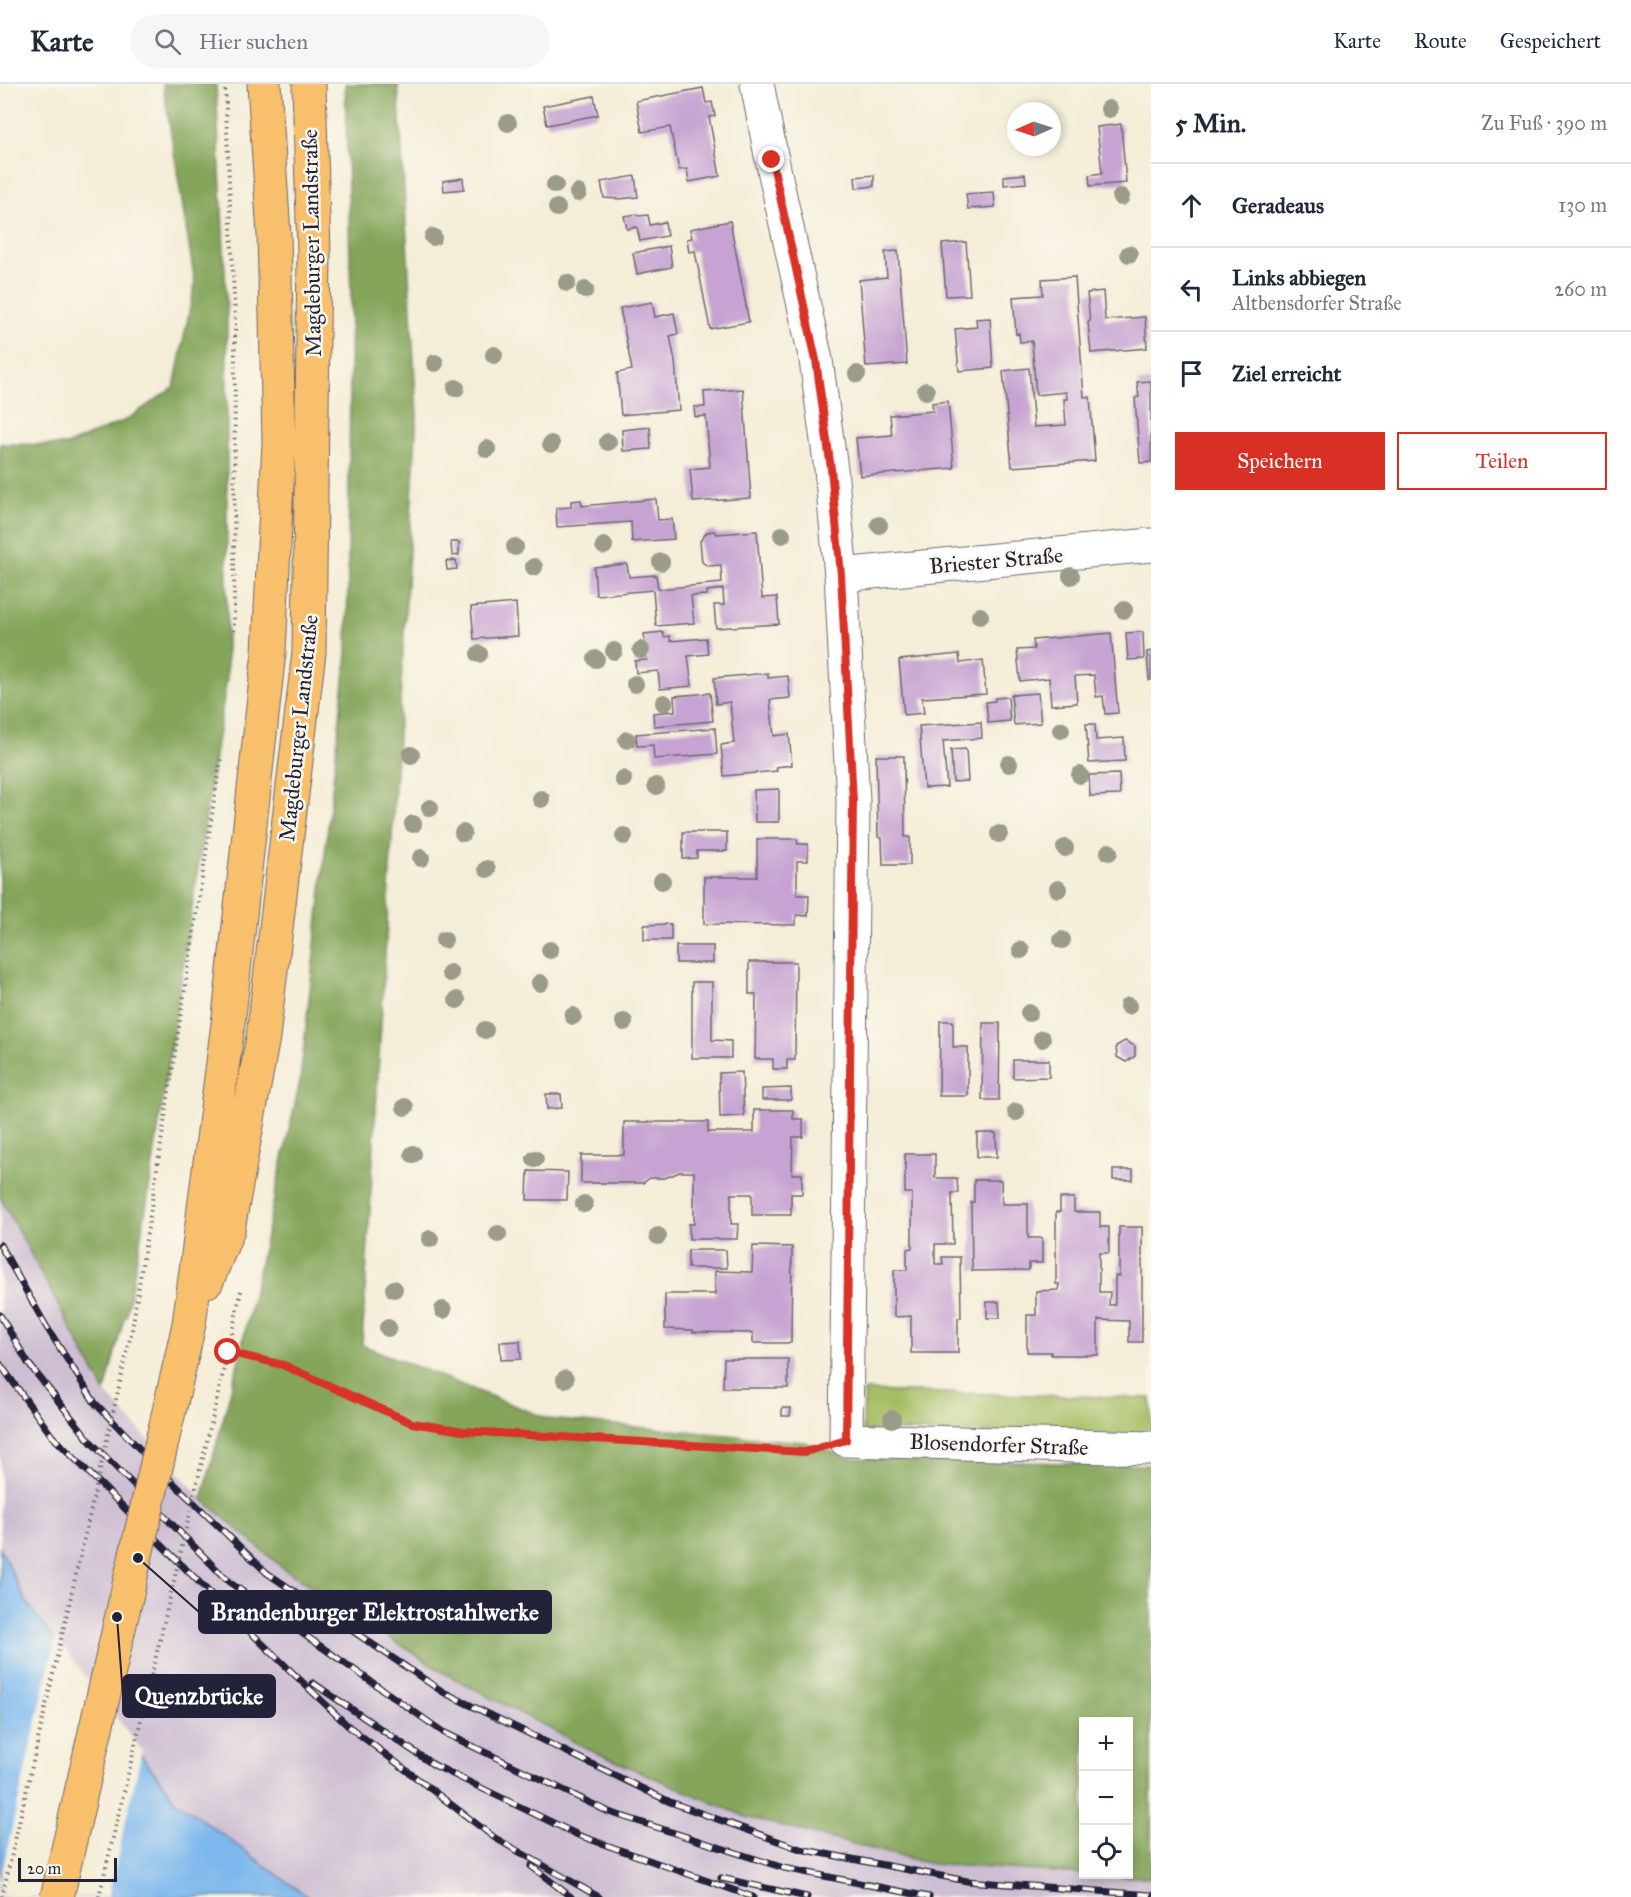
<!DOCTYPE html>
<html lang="de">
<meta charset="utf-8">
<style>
body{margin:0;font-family:"IM FELL Great Primer",serif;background:#f6f6f7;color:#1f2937}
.controls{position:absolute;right:18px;bottom:18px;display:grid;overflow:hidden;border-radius:0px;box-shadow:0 3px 9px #0003}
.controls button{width:54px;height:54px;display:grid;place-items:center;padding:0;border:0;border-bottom:2px solid #e0e1e3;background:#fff;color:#1f2937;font:30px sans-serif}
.compass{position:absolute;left:1007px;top:18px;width:54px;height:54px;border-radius:50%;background:#fff;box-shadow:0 3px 9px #0003;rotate:267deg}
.scale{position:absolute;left:18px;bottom:15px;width:99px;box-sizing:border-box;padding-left:6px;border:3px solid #22223b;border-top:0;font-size:16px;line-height:21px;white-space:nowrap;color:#22223b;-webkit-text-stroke:4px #fbf7ec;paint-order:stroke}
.stop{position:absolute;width:18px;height:18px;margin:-14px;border:4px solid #d93025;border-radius:50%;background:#fff}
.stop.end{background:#d93025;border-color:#fff;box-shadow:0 2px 6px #0008}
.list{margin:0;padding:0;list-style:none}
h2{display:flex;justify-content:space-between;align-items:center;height:78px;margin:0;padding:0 24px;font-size:26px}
h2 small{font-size:20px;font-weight:400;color:#747a83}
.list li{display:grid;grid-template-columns:39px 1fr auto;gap:18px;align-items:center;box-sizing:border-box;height:84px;padding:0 24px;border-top:2px solid #e0e1e3}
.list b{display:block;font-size:22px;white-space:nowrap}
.list p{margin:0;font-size:20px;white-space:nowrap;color:#747a83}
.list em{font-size:20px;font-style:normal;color:#747a83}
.actions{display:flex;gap:12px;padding:18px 24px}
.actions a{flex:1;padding:14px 0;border:2px solid #d93025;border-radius:0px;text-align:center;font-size:21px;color:#d93025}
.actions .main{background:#d93025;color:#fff}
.icon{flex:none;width:33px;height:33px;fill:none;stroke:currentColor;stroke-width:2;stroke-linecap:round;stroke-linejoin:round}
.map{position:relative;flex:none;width:1151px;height:1813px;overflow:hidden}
header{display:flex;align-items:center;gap:36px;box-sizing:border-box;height:84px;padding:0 30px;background:#fff;border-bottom:2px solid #e0e1e3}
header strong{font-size:28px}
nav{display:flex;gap:33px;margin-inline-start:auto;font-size:21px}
.search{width:420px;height:54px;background:#f6f6f7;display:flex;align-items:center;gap:15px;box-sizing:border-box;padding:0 21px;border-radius:33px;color:#747a83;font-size:22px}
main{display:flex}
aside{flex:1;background:#fff}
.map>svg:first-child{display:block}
.industrial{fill:#cdbed2}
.green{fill:#a5be64;stroke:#647050;stroke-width:1.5}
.forest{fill:#84a55a;stroke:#53644a;stroke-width:1.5}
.water{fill:#7bb7ed;stroke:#4e6c94;stroke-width:1.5}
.pier{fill:#f4edd7}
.building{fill:#c6a3d2}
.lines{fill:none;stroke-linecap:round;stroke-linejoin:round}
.minor-casing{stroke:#6c6972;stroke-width:35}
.major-casing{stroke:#6c6972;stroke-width:35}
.path{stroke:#6c6972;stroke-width:4;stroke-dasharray:1.5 4.5;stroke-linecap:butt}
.minor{stroke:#fff;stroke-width:33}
.major{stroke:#f8bf6c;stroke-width:33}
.rail-casing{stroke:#22223b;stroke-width:7}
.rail{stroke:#fbf7ec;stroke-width:4.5;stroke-dasharray:14;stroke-linecap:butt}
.major-bridge-casing{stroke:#6c6972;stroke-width:35;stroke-linecap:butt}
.path-bridge{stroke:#6c6972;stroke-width:4;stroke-dasharray:1.5 4.5;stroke-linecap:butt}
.major-bridge{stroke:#f8bf6c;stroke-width:33}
.tree{fill:#9a9c89}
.route{stroke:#d93025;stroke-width:8}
.labels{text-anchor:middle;stroke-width:5;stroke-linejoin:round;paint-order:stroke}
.street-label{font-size:22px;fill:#22223b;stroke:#fbf7ec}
.leader{fill:none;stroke:#22223b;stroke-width:2}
.callout-dot{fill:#22223b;stroke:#fbf7ec;stroke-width:2}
.callout{fill:#22223b;stroke:#22223b;stroke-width:2}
.callout-label{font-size:24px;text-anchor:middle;font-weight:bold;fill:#fff}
</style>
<header>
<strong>Karte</strong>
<div class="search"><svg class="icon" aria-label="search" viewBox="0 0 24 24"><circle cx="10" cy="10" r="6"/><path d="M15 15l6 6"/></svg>Hier suchen</div>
<nav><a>Karte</a><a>Route</a><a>Gespeichert</a></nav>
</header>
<main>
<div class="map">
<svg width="1151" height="1813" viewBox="0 0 1151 1813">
<rect width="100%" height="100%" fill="#fbf7ec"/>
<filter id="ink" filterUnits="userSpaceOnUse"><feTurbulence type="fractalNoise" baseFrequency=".0167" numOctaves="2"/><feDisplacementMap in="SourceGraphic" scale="12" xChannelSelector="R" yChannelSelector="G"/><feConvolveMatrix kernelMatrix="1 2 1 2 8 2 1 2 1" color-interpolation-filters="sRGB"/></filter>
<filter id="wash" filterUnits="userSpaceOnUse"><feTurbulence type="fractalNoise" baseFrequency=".008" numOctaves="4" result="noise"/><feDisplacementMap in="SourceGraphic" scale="24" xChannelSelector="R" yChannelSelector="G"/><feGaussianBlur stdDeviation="1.35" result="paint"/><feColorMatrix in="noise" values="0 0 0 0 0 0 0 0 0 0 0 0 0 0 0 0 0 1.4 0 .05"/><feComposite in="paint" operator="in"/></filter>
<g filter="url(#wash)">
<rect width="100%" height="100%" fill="#f4edd7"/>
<path class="industrial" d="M0 1113 105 1308 202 1415 284 1485 444 1589 592 1667 1084 1790 1151 1794V1813H308L175 1716 25 1516 0 1463Z"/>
<path class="green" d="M864 1307 1151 1314V1353L863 1346Z"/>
<path class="forest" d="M163 0H216L227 232V594L147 1119 126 1233 124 1234 105 1308 0 1113V360L68 361 126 336 174 303 195 199Z
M345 0H398L417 331 362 1261 548 1335 805 1358 848 1374 1151 1381V1794L1094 1791 1128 1790V1638H1084L1083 1790 931 1780 746 1733 592 1667 444 1589 284 1485 202 1415 238 1279 300 997 347 569 351 211Z"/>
<path class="water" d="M0 1463 25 1516 175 1716 308 1813H0Z"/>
<path class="pier" d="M56 1553 142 1667 108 1813H0V1796Z"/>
<g id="blocks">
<path class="building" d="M703 4 706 19 712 18 715 32 709 33 720 92 689 98 687 85 679 86 670 43 642 48 636 17Z
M594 12 598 31 547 41 543 22Z
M1121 40 1126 99 1090 102 1089 91 1102 89 1097 43Z
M1025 90 1026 99 1004 101V92Z
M874 91V102L856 104 855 93Z
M635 92 638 113 619 115 604 114 601 98Z
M463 94 464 105 444 107 443 97Z
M994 108 995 123 968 125 966 110Z
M637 130 638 132 648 131 650 141 665 138 667 152 640 157 637 143 627 145 624 132Z
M730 137 749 238 710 245 695 167 689 168 687 155 692 154 690 145Z
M966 158 970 211 946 212 942 160Z
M669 162 672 183 637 190 633 169Z
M898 167 907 280 866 283 859 196 887 193 885 168Z
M1075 193 1084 313H1090L1095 377 1012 383 1003 287 1029 284 1034 343 1066 341 1064 315H1067L1066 308 1036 311 1032 257 1020 258 1019 249 1016 250 1013 213 1043 211 1042 195Z
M1103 207 1105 236 1145 233 1147 264 1091 269 1088 238 1090 237 1087 209Z
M652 218 655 233 674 229 678 250 670 252 675 277 679 326 621 331 617 289 632 286 620 224Z
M990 234 993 284 959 287 955 245 977 243 976 235Z
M1151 297V378L1140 379 1135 314 1139 313 1137 298Z
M743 305 751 414 693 418 690 385 710 383 706 332 695 333 694 323H705L704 308Z
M948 317 954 384 860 392 856 354 892 351 890 331 933 327 932 319Z
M650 343 651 365 623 367 622 346Z
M656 415 658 436 672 435 674 455 632 458 631 438 557 443 556 424 571 423V417L581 416 582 422Z
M714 447 717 450 757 447 762 514 777 513 779 540 716 544 714 521H724L723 505 707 507V511L691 512 694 539 656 542 653 506 596 511 594 483 627 480 629 493 656 491 658 505 722 499 721 481 708 482 702 478 700 457 707 448Z
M451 458H459V471L452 472Z
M456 476 457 485 447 486 446 477Z
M516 519 518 552 474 555 471 523Z
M663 548 664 553 670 552V557L706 554 708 570 688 572 692 602 660 605 658 587 636 589 635 577 647 576 644 550Z
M1143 548 1144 575 1128 576 1126 549Z
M1111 549 1118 629 1105 630 1103 612 1096 613 1094 591 1075 592 1077 619 1051 621 1049 594 1020 597 1017 566 1034 565 1033 556Z
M1151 567V596H1149L1147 568Z
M959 570 960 579 983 576 986 610 922 614 924 629 904 631 899 576Z
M768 589V594L788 592 790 614 770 616 774 652 789 650 792 681 776 683 777 687 724 692 721 661 734 659 732 639 730 618 716 620 714 594Z
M710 609 713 637 654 642 653 629 675 627 674 612Z
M1038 609 1041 639 1014 641 1011 611Z
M1008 613 1010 637 988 639 986 618 995 617V614Z
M981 638 982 654 943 657 947 703 924 704 919 642Z
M1086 640H1095L1096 656 1124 654 1125 677 1089 679Z
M715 644 717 670 654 675 653 661 637 662 636 650Z
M966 665 968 697 953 698 951 666Z
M876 672H904L905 753H910V781H883L882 754 878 753Z
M1119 690 1120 711 1090 712 1089 691Z
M779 705V738H755L754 706Z
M683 748H727V767H697V774L683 775Z
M757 755H797L798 760H808V777H797V811H809L808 832 796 831V841L704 840V793H757Z
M671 840V856H644V841Z
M676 862H713V879H676Z
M749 878H796L795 976H787V985H773V975H755L756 910H749Z
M692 898H712V956L731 957V974H692Z
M940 937H953V963H968V1012H939Z
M983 939H1000L999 1016H982Z
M1125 957 1135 962V972L1126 978 1117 973 1116 962Z
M1013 976H1049V993L1013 994Z
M742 988 744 1032 720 1033 719 989Z
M791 1004V1016H762V1005Z
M546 1010H561L562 1024 547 1025Z
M754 1026H793V1035H803V1053H793L792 1090H802V1110H791V1131H752V1110H731V1140H738L737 1155H689V1140H694V1088H680L665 1094H650L643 1099H581V1071H624V1038H708V1048H754Z
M977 1049H996L997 1073H977Z
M905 1070H935V1094H957L958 1109H952L953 1160H935V1180H943L942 1173H960L961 1234H958V1269H911V1232L894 1233V1186H907V1165L912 1164V1109H905Z
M1113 1086H1133V1096H1113Z
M528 1087 568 1088 567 1116H527Z
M974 1096H1001L1002 1120H1028V1154H1042V1179H1029V1186L972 1187 971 1118H974Z
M1060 1114H1074V1128H1100V1143H1109V1169H1099V1208H1110L1109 1221H1115V1192H1119V1143H1142V1258H1129V1237L1098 1236V1271H1051V1268H1027V1231H1036V1207L1058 1206 1059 1200H1056V1128H1060Z
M753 1162 792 1163 791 1259H753V1249L693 1248V1246L665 1245V1210H715V1187L752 1188Z
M688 1166H726L727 1184H688Z
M987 1218H999L1000 1234H987Z
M520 1257 521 1275 501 1276 500 1258Z
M724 1275H788V1304H723Z
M782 1324H791L790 1332H782Z"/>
</g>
</g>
<g filter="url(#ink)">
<use href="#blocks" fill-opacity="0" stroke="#6c6972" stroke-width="1.5"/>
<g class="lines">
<defs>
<path id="minor" d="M757 0 772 76 816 276 831 385 841 491 853 717 846 1356 1151 1364
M841 491 1151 461"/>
<path id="major" d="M207 1197 228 1145 263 953 309 568 314 169 309 0
M185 1258 189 1240 229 932 269 568 279 358 274 151 264 0"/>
</defs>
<use href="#minor" class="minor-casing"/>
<use href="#major" class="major-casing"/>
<path class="path" d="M225 0 235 237 234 551
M241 1207 228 1268 283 1281 412 1339 463 1347 805 1368 814 1366
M132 1246 221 672"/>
<use href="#minor" class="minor"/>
<use href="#major" class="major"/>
<defs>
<path id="rail" d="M0 1161 46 1242 95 1319 163 1389 267 1489 443 1608 670 1718 800 1765 967 1797 1151 1811
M0 1231 28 1279 91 1358 229 1498 443 1648 609 1728 784 1784 929 1813
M0 1280 52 1352 216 1515 347 1641 495 1754 599 1813
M313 1599 434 1681 578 1751 753 1813
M531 1782 571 1813
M721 1794 807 1813"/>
</defs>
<use href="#rail" class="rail-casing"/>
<use href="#rail" class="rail"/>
<defs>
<path id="major-bridge" d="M57 1813 185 1258"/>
</defs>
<use href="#major-bridge" class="major-bridge-casing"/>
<path class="path-bridge" d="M2 1813 132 1246
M99 1813 228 1268"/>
<use href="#major-bridge" class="major-bridge"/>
</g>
<g class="tree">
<circle cx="1109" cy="25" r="9"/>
<circle cx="508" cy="39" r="9"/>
<circle cx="555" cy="101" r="9"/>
<circle cx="578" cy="109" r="9"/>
<circle cx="1121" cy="113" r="9"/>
<circle cx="557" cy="124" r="9"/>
<circle cx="433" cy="153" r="9"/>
<circle cx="1129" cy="170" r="9"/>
<circle cx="567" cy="199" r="9"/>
<circle cx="585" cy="206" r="9"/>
<circle cx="494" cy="271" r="9"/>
<circle cx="435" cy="279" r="9"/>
<circle cx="857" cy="290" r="9"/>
<circle cx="456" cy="304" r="9"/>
<circle cx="926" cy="307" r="9"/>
<circle cx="608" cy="358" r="9"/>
<circle cx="551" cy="360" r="9"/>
<circle cx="487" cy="365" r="9"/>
<circle cx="879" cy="441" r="9"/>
<circle cx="782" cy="451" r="9"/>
<circle cx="604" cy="462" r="9"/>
<circle cx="515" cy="463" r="9"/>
<circle cx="661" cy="478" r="9"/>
<circle cx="534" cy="483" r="9"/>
<circle cx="1071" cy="492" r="9"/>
<circle cx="1124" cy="526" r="9"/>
<circle cx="980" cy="532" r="9"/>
<circle cx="641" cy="566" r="9"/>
<circle cx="614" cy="567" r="9"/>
<circle cx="479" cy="570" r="9"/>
<circle cx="596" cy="575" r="9"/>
<circle cx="635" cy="600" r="9"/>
<circle cx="664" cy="619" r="9"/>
<circle cx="1061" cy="646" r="9"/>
<circle cx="627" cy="656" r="9"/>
<circle cx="411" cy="671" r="9"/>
<circle cx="1009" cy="680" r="9"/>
<circle cx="1080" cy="691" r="9"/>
<circle cx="623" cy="695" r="9"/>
<circle cx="656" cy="702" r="9"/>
<circle cx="541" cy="715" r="9"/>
<circle cx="430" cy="724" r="9"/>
<circle cx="413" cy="740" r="9"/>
<circle cx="463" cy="749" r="9"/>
<circle cx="999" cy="750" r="9"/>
<circle cx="624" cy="752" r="9"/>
<circle cx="1065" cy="764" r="9"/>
<circle cx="1109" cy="768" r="9"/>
<circle cx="421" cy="774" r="9"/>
<circle cx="487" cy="785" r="9"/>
<circle cx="662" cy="797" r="9"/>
<circle cx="1058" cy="805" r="9"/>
<circle cx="444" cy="856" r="9"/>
<circle cx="1062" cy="856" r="9"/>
<circle cx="550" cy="866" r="9"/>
<circle cx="1021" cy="866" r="9"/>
<circle cx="450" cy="889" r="9"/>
<circle cx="540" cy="899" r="9"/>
<circle cx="457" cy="916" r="9"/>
<circle cx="1128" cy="922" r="9"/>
<circle cx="1029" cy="929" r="9"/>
<circle cx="573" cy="932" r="9"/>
<circle cx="624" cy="938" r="9"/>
<circle cx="485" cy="946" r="9"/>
<circle cx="1042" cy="955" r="9"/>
<circle cx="405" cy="1023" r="9"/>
<circle cx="1016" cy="1028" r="9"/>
<circle cx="413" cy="1070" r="9"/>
<circle cx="535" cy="1075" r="9"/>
<circle cx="584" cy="1120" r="9"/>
<circle cx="498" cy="1150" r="9"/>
<circle cx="658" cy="1152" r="9"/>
<circle cx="430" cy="1155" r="9"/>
<circle cx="394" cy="1205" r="9"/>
<circle cx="443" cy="1226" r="9"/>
<circle cx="388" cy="1244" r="9"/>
<circle cx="565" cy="1295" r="9"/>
<circle cx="892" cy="1335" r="9"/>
</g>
</g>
<g class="lines" filter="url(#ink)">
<path class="route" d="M228 1268 283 1281 412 1339 463 1347 805 1368 846 1356 853 717 841 491 831 385 816 276 772 76"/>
</g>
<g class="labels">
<g class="street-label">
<text transform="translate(311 159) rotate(-91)" y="8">Magdeburger Landstraße</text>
<text transform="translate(996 476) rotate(-5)" y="8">Briester Straße</text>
<text transform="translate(298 644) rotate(-84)" y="8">Magdeburger Landstraße</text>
<text transform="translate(999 1360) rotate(2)" y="8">Blosendorfer Straße</text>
</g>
</g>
<path class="leader" d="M138 1474L199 1528M117 1533L123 1612"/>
<g class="callout-dot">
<circle cx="138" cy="1474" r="6"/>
<circle cx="117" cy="1533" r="6"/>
</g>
<g class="callout">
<rect x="199" y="1507" width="352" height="42" rx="6"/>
<rect x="123" y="1591" width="152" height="42" rx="6"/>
</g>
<g class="callout-label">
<text x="375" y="1536">Brandenburger Elektrostahlwerke</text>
<text x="199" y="1620">Quenzbrücke</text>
</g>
</svg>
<div class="controls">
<button>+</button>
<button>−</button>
<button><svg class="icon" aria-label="locate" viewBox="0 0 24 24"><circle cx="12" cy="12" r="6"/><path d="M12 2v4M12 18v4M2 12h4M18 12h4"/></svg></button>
</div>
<svg class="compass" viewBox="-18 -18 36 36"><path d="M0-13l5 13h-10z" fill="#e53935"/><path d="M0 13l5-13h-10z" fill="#747a83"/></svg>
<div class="scale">20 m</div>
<div class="stop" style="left:228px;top:1268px"></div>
<div class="stop end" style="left:772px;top:76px"></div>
</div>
<aside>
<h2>5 Min.<small>Zu Fuß · 390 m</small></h2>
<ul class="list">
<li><svg class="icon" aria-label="ahead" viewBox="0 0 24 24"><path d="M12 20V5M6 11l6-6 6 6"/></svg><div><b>Geradeaus</b></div><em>130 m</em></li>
<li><svg class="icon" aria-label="left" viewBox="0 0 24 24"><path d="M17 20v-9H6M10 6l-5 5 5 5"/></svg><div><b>Links abbiegen</b><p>Altbensdorfer Straße</p></div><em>260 m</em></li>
<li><svg class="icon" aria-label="arrive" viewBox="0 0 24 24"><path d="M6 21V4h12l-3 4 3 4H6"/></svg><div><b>Ziel erreicht</b></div></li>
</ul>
<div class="actions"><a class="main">Speichern</a><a>Teilen</a></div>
</aside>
</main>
